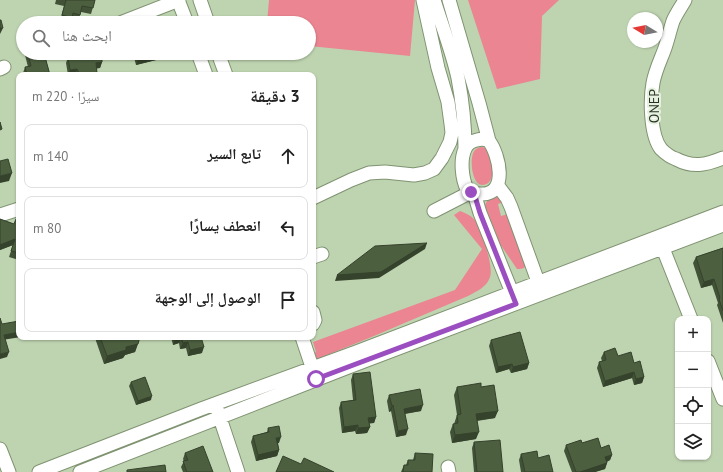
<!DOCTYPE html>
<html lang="ar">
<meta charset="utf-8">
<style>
body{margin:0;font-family:"PT Sans","Noto Naskh Arabic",sans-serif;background:#f6f6f6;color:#222;direction:rtl}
.controls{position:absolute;right:12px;bottom:12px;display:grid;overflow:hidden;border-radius:8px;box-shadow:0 1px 3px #0004}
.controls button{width:36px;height:36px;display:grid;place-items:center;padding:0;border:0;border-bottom:1px solid #e0e0e0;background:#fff;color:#222;font:20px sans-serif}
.compass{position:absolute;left:627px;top:12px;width:36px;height:36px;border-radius:50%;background:#fff;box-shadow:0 1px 3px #0004;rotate:280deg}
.stop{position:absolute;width:12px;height:12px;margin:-9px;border:3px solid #9b4ec0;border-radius:50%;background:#fff}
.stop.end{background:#9b4ec0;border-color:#fff;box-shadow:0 1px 4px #0008}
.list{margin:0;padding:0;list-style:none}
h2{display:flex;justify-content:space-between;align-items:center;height:52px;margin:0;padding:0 16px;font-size:17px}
h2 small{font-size:13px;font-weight:400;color:#767676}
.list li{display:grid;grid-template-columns:26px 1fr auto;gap:12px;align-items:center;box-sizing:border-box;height:64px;margin:0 8px 8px;padding:0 8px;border:1px solid #e0e0e0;border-radius:8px}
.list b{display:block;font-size:15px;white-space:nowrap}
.list em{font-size:13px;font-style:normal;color:#767676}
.icon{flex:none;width:22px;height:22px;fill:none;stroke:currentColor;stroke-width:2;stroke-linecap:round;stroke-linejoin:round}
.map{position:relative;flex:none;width:723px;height:472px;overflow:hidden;direction:ltr}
.search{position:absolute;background:#fff;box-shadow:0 1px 3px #0004;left:16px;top:16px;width:300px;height:44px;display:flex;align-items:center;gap:10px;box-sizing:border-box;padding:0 14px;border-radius:22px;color:#767676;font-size:15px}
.panel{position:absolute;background:#fff;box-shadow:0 1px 3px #0004;left:16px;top:72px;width:300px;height:268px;border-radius:8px;direction:rtl}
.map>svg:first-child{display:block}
.grass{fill:#ea8591}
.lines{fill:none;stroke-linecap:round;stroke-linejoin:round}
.minor-casing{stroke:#7f9371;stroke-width:15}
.minor{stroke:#fff;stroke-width:13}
.wall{fill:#415236}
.shaded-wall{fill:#35422c}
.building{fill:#4c5f3f;stroke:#35422c}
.route{stroke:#9b4ec0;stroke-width:5}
.labels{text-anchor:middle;stroke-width:4;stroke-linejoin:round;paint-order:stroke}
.street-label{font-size:14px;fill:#293224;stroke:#e6f1df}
</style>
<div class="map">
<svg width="723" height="472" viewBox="0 0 723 472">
<rect width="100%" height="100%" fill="#bed4b0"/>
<path class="grass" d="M269 0H415L410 56 309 46V23H267Z
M468 0H559L542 16 540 79 497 89Z
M481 147C484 147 487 148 489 151 493 158 497 186 482 185 471 184 469 156 475 150 477 148 478 148 481 147Z
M496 197H498L504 202 498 204 501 216 508 214 526 265 524 268 520 269H517L496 238 485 208C485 200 490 199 496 197Z
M460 211C465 213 470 215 474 219 481 226 494 267 490 277 487 287 477 291 468 296L374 336 315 360 313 354 316 352 313 342 455 290 482 249 454 215Z"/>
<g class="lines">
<defs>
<path id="minor" d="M178 0 187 23
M200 0 208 23
M434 0C442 26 452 51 458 78 462 99 465 127 465 149
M449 0 479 103 489 141C499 154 509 195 481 194 476 194 471 193 467 189 462 179 460 160 465 149 467 144 472 141 477 140 481 139 485 139 489 141
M685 0C681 7 676 14 673 21 670 30 668 39 665 48 661 59 655 71 653 83 650 99 650 135 661 149 665 153 670 157 676 159 693 168 706 165 723 158
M120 23 179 0
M198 53 206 75
M218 53 226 75
M0 69 4 67
M498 186 507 198 511 207 541 290
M474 193 480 213 515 300
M313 198 351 180 369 173 385 172 414 175 425 173 434 169 442 158 450 142 452 133 451 124 448 102 438 68 423 0
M434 211 471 192
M0 215 19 209
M660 241 691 319
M313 257 322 254
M313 312 315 320 313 324
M302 337 315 376
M708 361 723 399
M217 409 238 472
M0 449 9 472
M448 467 449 472
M39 472 201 409 356 352 723 212
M80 472 346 368 723 225"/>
</defs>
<use href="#minor" class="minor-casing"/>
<use href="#minor" class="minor"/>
</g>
<path class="wall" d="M56 0H95L91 14 81 12 78 21 71 19 70 23H67L60 21 64 6 55 4Z
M26 53H44L50 75H24L23 73 25 67H28L25 55Z
M77 53H101L102 62 100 68H96L97 73 96 75H68L66 63 68 57 76 56Z
M133 53H162L160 59 136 65Z
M0 219 14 224 19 220V260L9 257 13 245 0 250Z
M723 248V323L717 305 718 303 712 285 701 288 693 263 696 257Z
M87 337H140L135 352 125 355 123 358 104 364 95 338 88 340Z
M171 337H201L202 353 188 356 186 348 180 349 179 343 173 345Z
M491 340 529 363 527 369 511 373 509 369 496 373 489 346Z
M604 352 618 356 634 363 644 377 642 383 634 385 632 378 603 387 597 368 599 362 602 361 601 358Z
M353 374 376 417 374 423H369L370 427 367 433 356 434 355 431 342 433 339 408 341 402 353 400 351 380Z
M131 382 151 400 136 405 129 386Z
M457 387H481L495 418 477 421 476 439 452 443 450 432 453 424H454L457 415 454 395Z
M389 395 421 411 405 414 406 435 396 437 391 411 389 412 387 401Z
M268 428 279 443H278L279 450 277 456 256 461 251 442 253 436 267 432Z
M474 442 503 472H474L472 448Z
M582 443 601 448 612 455 610 460 607 462V463L605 469 595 472H572L564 451 566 445Z
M185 453 213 472H183L181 467 184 461 183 459Z
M415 453 432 472H401L404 465H406L408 460H413Z
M521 454 538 458 553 472H521L519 460Z"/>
<path class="shaded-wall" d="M0 28H3L0 34Z
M162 53 160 59 136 65 138 59Z
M102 62 100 68 94 69 96 63Z
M77 69 75 75H68L70 70Z
M12 173 9 181 0 183V176Z
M15 239 13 245 0 250V245Z
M427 243 425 249 379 278 335 281 337 275Z
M714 279 712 285 701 288 704 282Z
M19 332V337H21L2 340 4 335Z
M89 337H96L95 338 88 340Z
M181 337 179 343 173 345 175 339Z
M188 342 186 348 180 349 183 343Z
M138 344 135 352 125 355 123 358 104 364 107 356 126 347Z
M204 347 202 353 188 356 190 350Z
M9 352 7 357 0 359V354Z
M529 363 527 369 511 373 513 367Z
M512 364 509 369 496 373 498 367Z
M634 372 632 378 603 387 605 381Z
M644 377 642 383 634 385 636 379Z
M152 396 151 400 136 405 138 401Z
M393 405 391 411 389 412 392 406Z
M423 405 421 411 402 414 404 409Z
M498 411 495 418 473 421 476 414Z
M376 417 374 423 366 424 368 418Z
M358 425 355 431 342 433 344 427Z
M370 427 367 433 356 434 358 428Z
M408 429 406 435 396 437 398 431Z
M479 432 476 439 452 443 455 435Z
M281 437 279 443 274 444 276 438Z
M279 450 277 456 256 461 258 455Z
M612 455 610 460 603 463 605 457Z
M607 463 605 469 595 472H580Z"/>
<path class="building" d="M65 0H95L93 8 82 6 80 15 73 13 72 18 62 15 66 0Z
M0 20H1L3 28H0Z
M28 53H44L50 75H27L25 67 31 66Z
M79 53H101L102 56V62L96 63 97 73 92 75H80L77 69 70 70 68 57 79 56Z
M137 53H162L138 59Z
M0 122 2 129 0 130Z
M8 159 12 173 0 176V161Z
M0 219 14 224 16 219 19 220V253L11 251 15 239 0 245Z
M427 243 381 272 337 275 375 246Z
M723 248V311L719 299 720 298 714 279 704 282 696 257Z
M0 318 2 324 19 321V332L4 335 9 352 0 354Z
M520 332 529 363 513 367 512 364 498 367 491 340Z
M100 337H140L138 344 126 347V350L107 356Z
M174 337H181L175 339Z
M181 337H201L204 347 190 350 188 342 183 343Z
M615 348 618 356 631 352 634 363 640 361 644 377 636 379 634 372 605 381 599 362 606 360 604 352Z
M370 372 376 417 368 418 370 427 358 428V425L344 427 341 402 356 400 353 374Z
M145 377 152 396 138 401 131 382Z
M481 383V387L494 385 498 411 476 414 479 432 455 435 453 424 458 423 457 415 461 414 457 387Z
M420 389 423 405 404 409 408 429 398 431 393 405 392 406 389 395Z
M279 426 281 437 276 438 279 450 258 455 253 436 269 432 268 428Z
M598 438 601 448 609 445 612 455 605 457 607 463 580 472H576L566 445 581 440 582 443Z
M500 440 503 472H477L474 442Z
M203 446 213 472H187L183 461 188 460 185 453Z
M537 451 538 458 549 455 553 472H525L521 454Z
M415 453 433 454 432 472H403L404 465H408V460H415Z
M283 456 301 464 304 458 334 472H276Z
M165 465 166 472H127V470Z"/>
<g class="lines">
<path class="route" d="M316 379 516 304 480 213 474 193 471 192"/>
</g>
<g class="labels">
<g class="street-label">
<text transform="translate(654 106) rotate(-90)" y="5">ONEP</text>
</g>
</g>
</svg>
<div class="controls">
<button>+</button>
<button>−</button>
<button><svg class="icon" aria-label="locate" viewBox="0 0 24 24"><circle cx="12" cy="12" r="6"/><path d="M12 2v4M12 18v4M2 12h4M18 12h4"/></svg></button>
<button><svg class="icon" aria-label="layers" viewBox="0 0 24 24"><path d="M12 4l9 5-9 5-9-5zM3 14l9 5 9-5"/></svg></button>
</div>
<svg class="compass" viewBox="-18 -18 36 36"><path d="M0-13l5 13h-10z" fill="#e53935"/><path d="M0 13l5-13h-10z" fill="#767676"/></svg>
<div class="stop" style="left:316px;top:379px"></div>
<div class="stop end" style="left:471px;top:192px"></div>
<div class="search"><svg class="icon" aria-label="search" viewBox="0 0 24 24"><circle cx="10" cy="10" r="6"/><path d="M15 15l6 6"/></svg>ابحث هنا</div>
<section class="panel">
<h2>3 دقيقة<small>سيرًا · 220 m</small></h2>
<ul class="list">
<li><svg class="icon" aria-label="ahead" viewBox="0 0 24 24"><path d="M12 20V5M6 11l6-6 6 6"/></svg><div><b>تابع السير</b></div><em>140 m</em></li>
<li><svg class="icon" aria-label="left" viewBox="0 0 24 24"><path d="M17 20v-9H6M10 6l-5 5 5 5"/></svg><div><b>انعطف يسارًا</b></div><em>80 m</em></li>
<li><svg class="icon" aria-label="arrive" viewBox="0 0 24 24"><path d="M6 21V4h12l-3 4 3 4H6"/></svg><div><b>الوصول إلى الوجهة</b></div></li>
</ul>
</section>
</div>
